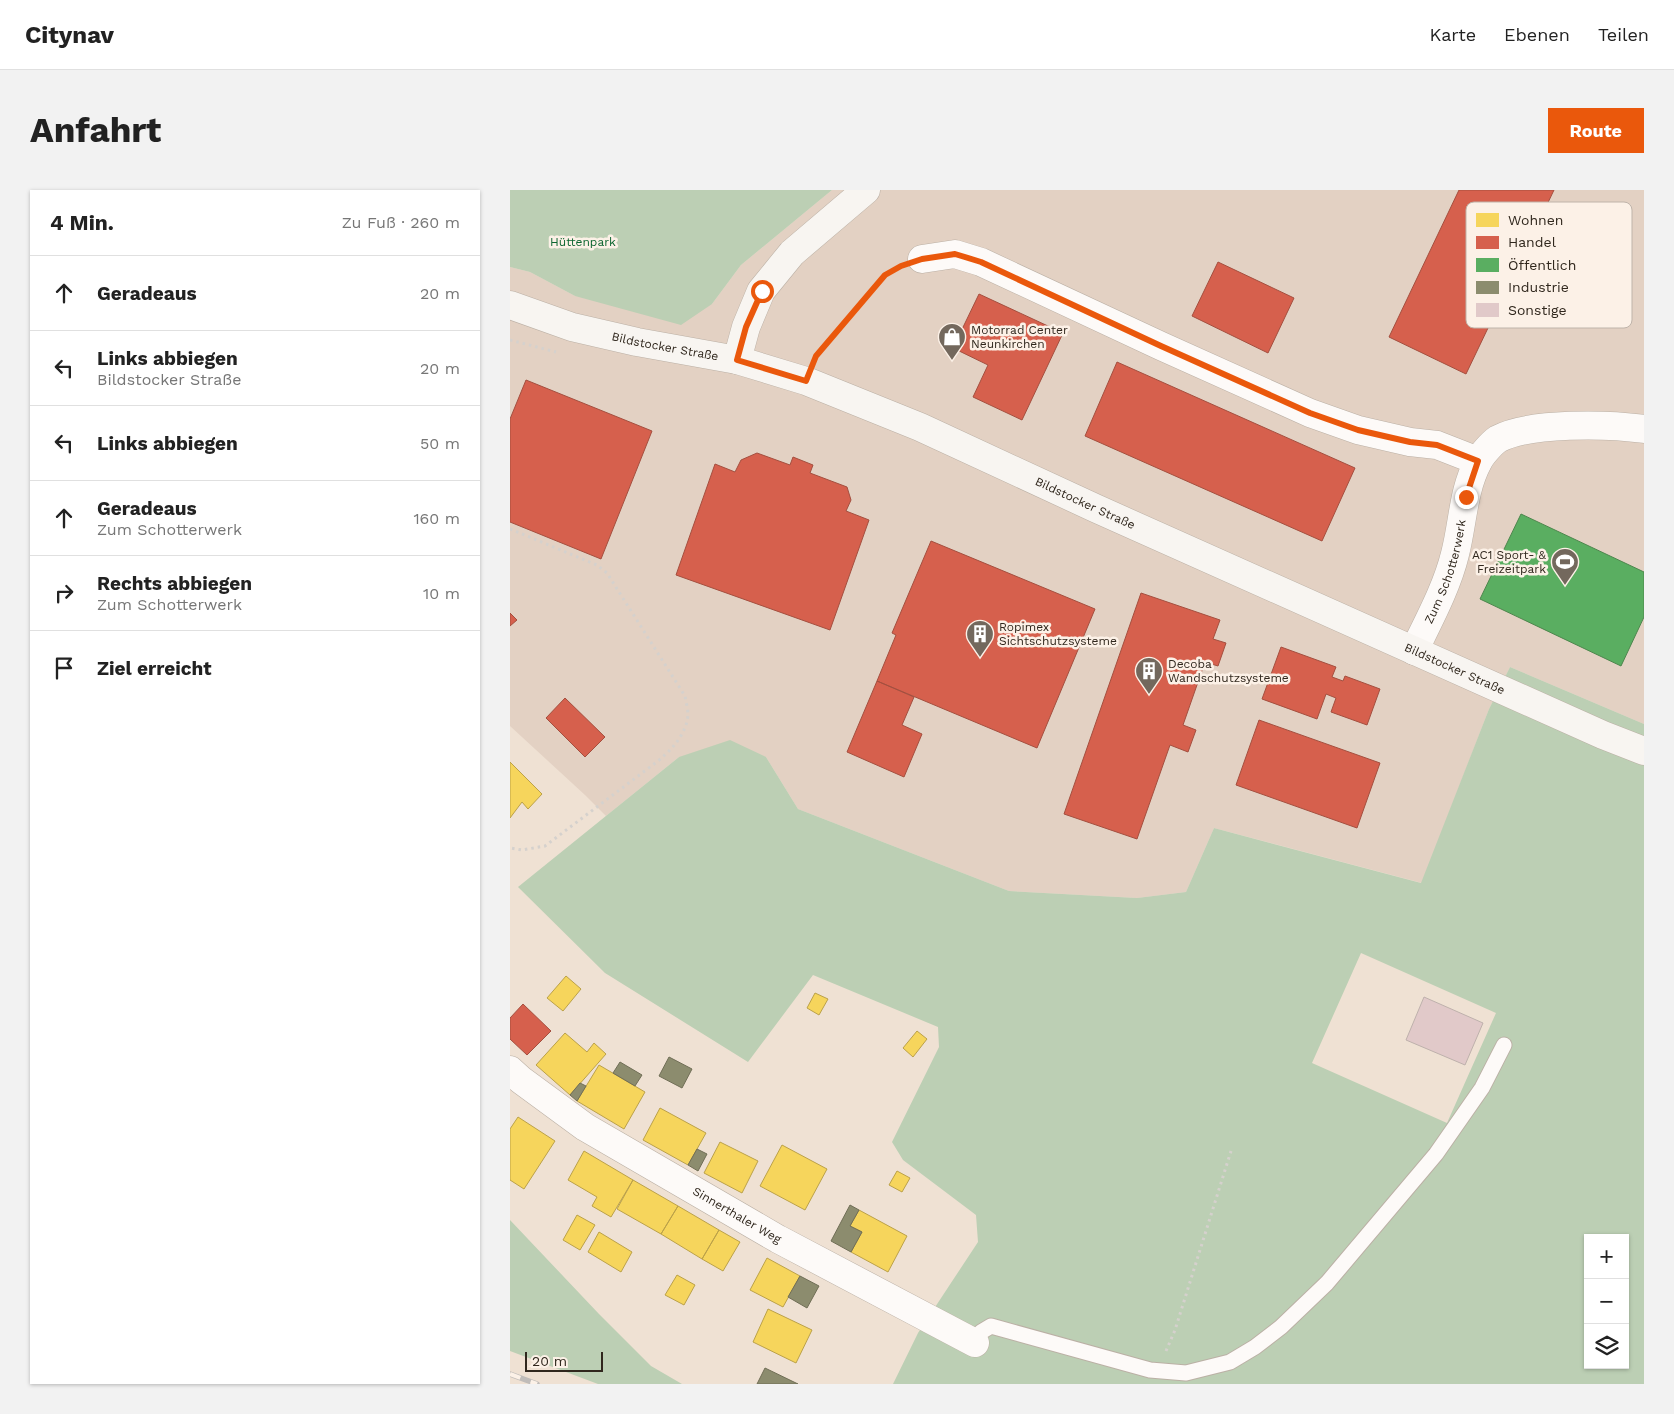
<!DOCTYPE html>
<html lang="de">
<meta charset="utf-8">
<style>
body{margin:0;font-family:"Work Sans",sans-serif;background:#f2f2f2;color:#222}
.controls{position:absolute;right:15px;bottom:15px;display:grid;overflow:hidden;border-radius:0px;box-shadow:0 1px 4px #0004}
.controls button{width:45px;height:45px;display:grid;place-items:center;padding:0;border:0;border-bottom:1px solid #e0e0e0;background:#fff;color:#222;font:25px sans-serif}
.scale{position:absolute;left:15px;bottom:12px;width:78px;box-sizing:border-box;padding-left:5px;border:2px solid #30271d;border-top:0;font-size:14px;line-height:18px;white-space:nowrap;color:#30271d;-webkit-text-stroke:4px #fcf1e7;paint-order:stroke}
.stop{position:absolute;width:15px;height:15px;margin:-11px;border:4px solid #ea580c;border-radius:50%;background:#fff}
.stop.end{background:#ea580c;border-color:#fff;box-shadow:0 1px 5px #0008}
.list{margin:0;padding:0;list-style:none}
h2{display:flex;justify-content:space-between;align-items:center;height:65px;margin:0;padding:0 20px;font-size:21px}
h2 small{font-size:16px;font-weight:400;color:#767676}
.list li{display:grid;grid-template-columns:32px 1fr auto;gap:15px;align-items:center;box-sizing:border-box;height:75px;padding:0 20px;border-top:1px solid #e0e0e0}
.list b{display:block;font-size:19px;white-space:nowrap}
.list p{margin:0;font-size:16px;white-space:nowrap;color:#767676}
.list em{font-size:16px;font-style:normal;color:#767676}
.icon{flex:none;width:28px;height:28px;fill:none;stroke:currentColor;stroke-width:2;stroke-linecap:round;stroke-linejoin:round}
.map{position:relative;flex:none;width:1134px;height:1194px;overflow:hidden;border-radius:0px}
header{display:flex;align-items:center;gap:30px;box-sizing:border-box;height:70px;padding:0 25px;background:#fff;border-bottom:1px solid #e0e0e0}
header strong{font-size:24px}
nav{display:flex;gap:28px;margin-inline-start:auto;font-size:18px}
.intro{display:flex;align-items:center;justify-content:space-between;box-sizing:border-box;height:120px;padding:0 30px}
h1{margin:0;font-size:35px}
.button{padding:12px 22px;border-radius:0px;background:#ea580c;color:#fff;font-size:18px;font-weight:700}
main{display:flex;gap:30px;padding:0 30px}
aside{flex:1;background:#fff;border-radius:0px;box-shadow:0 1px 4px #0004}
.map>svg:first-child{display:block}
.commercial{fill:#e3d1c3}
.green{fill:#bccfb4;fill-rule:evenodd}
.homes{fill:#f6d55c;stroke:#bba149}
.shops{fill:#d6604d;stroke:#a44f3f}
.public{fill:#5aae61;stroke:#4d864d}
.industry{fill:#8c8c6e;stroke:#706e56}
.building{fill:#e1c9c9;stroke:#beb1ac}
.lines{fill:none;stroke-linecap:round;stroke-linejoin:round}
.lane-casing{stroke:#bbb0a5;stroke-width:17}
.street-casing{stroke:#bbb0a5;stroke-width:29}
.secondary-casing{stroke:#bbb0a5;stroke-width:29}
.path{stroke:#d5d1cd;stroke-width:3;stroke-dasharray:2.5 4;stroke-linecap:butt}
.lane{stroke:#fdfaf8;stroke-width:15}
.street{stroke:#fdfaf8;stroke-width:28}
.secondary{stroke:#f8f5f1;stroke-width:28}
.rail-casing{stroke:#c0bcb9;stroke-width:5.5}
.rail{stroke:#fcf1e7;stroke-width:4;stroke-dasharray:11;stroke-linecap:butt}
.route{stroke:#ea580c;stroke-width:6}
.labels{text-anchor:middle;stroke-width:5;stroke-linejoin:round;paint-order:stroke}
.park-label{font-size:12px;fill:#0b652f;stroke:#fcf1e7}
.poi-label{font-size:12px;fill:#30271d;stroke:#fcf1e7;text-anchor:start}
.street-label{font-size:12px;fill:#30271d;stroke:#fcf1e7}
.key{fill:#fcf1e7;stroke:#bfb4aa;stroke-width:1}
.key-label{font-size:14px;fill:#30271d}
</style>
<header>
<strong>Citynav</strong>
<nav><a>Karte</a><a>Ebenen</a><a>Teilen</a></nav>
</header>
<div class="intro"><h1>Anfahrt</h1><a class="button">Route</a></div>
<main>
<aside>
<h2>4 Min.<small>Zu Fuß · 260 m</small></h2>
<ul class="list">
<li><svg class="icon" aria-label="ahead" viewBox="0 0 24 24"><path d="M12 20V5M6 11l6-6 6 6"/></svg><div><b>Geradeaus</b></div><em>20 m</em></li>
<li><svg class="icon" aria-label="left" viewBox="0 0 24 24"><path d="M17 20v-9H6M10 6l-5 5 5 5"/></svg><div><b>Links abbiegen</b><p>Bildstocker Straße</p></div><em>20 m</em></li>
<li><svg class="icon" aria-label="left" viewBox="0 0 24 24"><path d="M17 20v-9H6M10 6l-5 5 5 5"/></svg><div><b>Links abbiegen</b></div><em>50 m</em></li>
<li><svg class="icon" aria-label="ahead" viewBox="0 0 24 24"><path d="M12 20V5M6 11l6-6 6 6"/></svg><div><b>Geradeaus</b><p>Zum Schotterwerk</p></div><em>160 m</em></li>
<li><svg class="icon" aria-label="right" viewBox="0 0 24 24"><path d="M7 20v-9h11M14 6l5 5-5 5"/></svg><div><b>Rechts abbiegen</b><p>Zum Schotterwerk</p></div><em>10 m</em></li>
<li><svg class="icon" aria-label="arrive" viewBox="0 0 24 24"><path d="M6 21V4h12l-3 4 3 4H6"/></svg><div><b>Ziel erreicht</b></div></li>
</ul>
</aside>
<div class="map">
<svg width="1134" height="1194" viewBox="0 0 1134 1194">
<rect width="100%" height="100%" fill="#efe1d3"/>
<path class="commercial" d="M322 0H1134V534L1000 477 979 519 912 693 704 638 676 702 627 708 499 701 288 619 256 567H169L96 626 75 605 0 536V77L20 82 65 106 202 114 231 75Z"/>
<path class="green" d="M0 0H322L231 75 202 114 171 135 65 106 20 82 0 77Z
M1000 477 1134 534V1194H383L408 1143 468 1052 466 1025 393 970 382 952 429 857 428 837 303 785 238 872 95 783 8 697 169 567 220 550 256 567 288 619 499 701 627 708 676 702 704 638 911 693 979 519ZM851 763 986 823 937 933 802 873ZM1078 1048H1115V1175H1078Z
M0 1030 89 1124 141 1176 172 1194H88L0 1161Z"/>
<path class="homes" d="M0 572 32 604 18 619 12 612 0 628Z
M56 786 71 799 53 821 37 808Z
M305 803 318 809 309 825 297 818Z
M407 841 417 849 403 867 393 858Z
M55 843 77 862 84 853 96 864 60 905 26 875Z
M89 875 135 902 114 939 67 911Z
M150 918 196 943 178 975 133 950Z
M8 927 45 951 14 999 0 990V939Z
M210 952 248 971 232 1003 194 983Z
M272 955 317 979 295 1020 250 996Z
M74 961 123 990 101 1027 82 1016 87 1007 58 990Z
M387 981 400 988 392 1002 379 995Z
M123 990 168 1016 151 1044 107 1019Z
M168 1016 209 1040 192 1069 151 1044Z
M349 1020 397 1046 378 1082 341 1062 352 1042 340 1036Z
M67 1025 85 1035 70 1060 53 1050Z
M209 1040 230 1052 213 1081 192 1069Z
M89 1042 122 1062 111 1082 78 1062Z
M257 1068 290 1086 273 1117 240 1100Z
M167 1085 185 1095 174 1115 155 1105Z
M258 1119 302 1140 286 1173 243 1152Z"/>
<path class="shops" d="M949 0H1044L956 184 879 147Z
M708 72 784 108 758 163 682 126Z
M469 104 553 143 512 230 463 207 478 175 443 158Z
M607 172 845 278 812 351 575 246Z
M16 190 142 241 91 369 0 332V229Z
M247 263 280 275 283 267 303 275 300 283 337 297 341 310 336 321 359 330 320 440 166 385 205 274 225 282 231 270Z
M421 351 585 419 527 558 367 491 386 445 382 443Z
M631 403 710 430 703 449 716 453 708 476 695 472 673 535 686 540 678 562 660 555 627 649 554 624Z
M0 423 7 430 0 436Z
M771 457 826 477 822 487 833 491 835 486 870 499 857 535 821 522 826 508 816 504 807 529 752 509Z
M367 491 404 507 392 535 412 544 394 587 337 562Z
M55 508 95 547 75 567 36 528Z
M749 530 870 573 847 638 726 595Z
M13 814 41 841 17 865 0 849V828Z"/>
<path class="public" d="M1011 324 1134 382V427L1111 476 970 409Z"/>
<path class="industry" d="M159 867 182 879 172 898 149 886Z
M110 872 132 885 125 896 103 883Z
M70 893 76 896 67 911 60 905Z
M187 959 197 964 188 981 178 975Z
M340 1015 349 1020 340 1036 352 1042 341 1062 321 1051Z
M290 1086 309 1096 297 1118 278 1107Z
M255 1178 288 1194H247Z"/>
<path class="building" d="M914 807 973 833 955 875 896 850Z"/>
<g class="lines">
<defs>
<path id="lane" d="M465 1153 471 1142 481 1136 640 1180 676 1183 720 1172 745 1157 771 1137 817 1093 926 964 972 898 994 855"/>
<g id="street">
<path d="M412 69 445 64 471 72 651 156 800 223 848 240 900 252 927 255 968 271"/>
<path id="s1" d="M904 461C919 430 937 397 945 364 953 333 953 300 968 272 971 265 982 253 988 249 1020 232 1098 234 1134 239"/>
<path id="s2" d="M0 880 11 890 75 937 268 1049 465 1153"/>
</g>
<g id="secondary">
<path id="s3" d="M0 115 62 137 127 152 227 170 296 191 410 237 585 318 1093 545 1134 561"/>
<path d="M227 170 236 137 251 101 282 63 356 0"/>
</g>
</defs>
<use href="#lane" class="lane-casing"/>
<use href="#street" class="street-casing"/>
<use href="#secondary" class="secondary-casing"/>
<path class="path" d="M0 150 46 162
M306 167 375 85 387 78
M0 339 87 375 97 383 175 506C176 512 178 519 178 525 176 545 162 559 148 571L35 656 12 660 0 658
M656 1161 665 1140 721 961"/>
<use href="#lane" class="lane"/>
<use href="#street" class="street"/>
<use href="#secondary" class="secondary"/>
<defs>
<path id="rail" d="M0 1184 27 1194"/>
</defs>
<use href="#rail" class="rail-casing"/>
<use href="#rail" class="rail"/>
</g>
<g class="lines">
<path class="route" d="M252 101 236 137 227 170 296 191 306 166 375 85 391 76 412 69 445 64 471 72 651 156 800 223 848 240 900 252 927 255 968 271 956 307"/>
</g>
<defs>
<symbol id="shop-pin" viewBox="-11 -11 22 30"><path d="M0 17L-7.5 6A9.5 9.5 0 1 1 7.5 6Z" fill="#73685d" stroke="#fcf1e7"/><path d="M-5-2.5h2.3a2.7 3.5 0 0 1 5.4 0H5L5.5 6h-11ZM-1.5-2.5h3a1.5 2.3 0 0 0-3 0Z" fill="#fff"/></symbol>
<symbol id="stadium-pin" viewBox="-11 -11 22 30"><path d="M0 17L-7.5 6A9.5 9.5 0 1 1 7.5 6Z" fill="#73685d" stroke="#fcf1e7"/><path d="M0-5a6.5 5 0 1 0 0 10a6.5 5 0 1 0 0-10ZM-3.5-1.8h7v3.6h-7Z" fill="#fff"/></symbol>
<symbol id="building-pin" viewBox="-11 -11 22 30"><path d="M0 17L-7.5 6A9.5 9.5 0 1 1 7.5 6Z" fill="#73685d" stroke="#fcf1e7"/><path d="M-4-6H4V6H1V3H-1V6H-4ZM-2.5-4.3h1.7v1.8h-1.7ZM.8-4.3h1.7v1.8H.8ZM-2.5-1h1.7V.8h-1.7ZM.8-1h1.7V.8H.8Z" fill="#fff"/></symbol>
</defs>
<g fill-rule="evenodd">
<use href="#shop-pin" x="426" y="131" width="32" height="43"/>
<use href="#stadium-pin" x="1039" y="356" width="32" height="43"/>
<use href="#building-pin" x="454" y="428" width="32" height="43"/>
<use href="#building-pin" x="623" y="465" width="32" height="43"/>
</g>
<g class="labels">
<g class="park-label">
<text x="73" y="56">Hüttenpark</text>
</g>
<g class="poi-label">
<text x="461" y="144">Motorrad Center<tspan x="461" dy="14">Neunkirchen</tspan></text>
<text x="1036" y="369" text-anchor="end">AC1 Sport- &amp;<tspan x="1036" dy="14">Freizeitpark</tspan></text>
<text x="489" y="441">Ropimex<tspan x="489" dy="14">Sichtschutzsysteme</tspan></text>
<text x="658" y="478">Decoba<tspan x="658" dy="14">Wandschutzsysteme</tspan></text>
</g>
<g class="street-label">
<text dy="4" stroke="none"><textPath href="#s3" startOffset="161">Bildstocker Straße</textPath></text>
<text dy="4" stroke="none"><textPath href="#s3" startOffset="611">Bildstocker Straße</textPath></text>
<text dy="4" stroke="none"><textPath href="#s1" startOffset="86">Zum Schotterwerk</textPath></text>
<text dy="4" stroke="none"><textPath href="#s3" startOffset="1016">Bildstocker Straße</textPath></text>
<text dy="4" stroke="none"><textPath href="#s2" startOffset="270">Sinnerthaler Weg</textPath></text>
</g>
</g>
<rect x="956" y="12" width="166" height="126" rx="8" class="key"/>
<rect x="966" y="23" width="23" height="14" fill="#f6d55c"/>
<rect x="966" y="46" width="23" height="13" fill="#d6604d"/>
<rect x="966" y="68" width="23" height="14" fill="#5aae61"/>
<rect x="966" y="91" width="23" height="13" fill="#8c8c6e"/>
<rect x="966" y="113" width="23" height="14" fill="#e1c9c9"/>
<g class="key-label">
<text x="998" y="35">Wohnen</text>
<text x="998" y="57">Handel</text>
<text x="998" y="80">Öffentlich</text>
<text x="998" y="102">Industrie</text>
<text x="998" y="125">Sonstige</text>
</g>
</svg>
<div class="controls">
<button>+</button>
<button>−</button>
<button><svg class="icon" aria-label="layers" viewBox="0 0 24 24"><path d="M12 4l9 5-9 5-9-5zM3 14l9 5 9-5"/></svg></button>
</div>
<div class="scale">20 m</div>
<div class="stop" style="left:252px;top:101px"></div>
<div class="stop end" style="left:956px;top:307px"></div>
</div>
</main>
